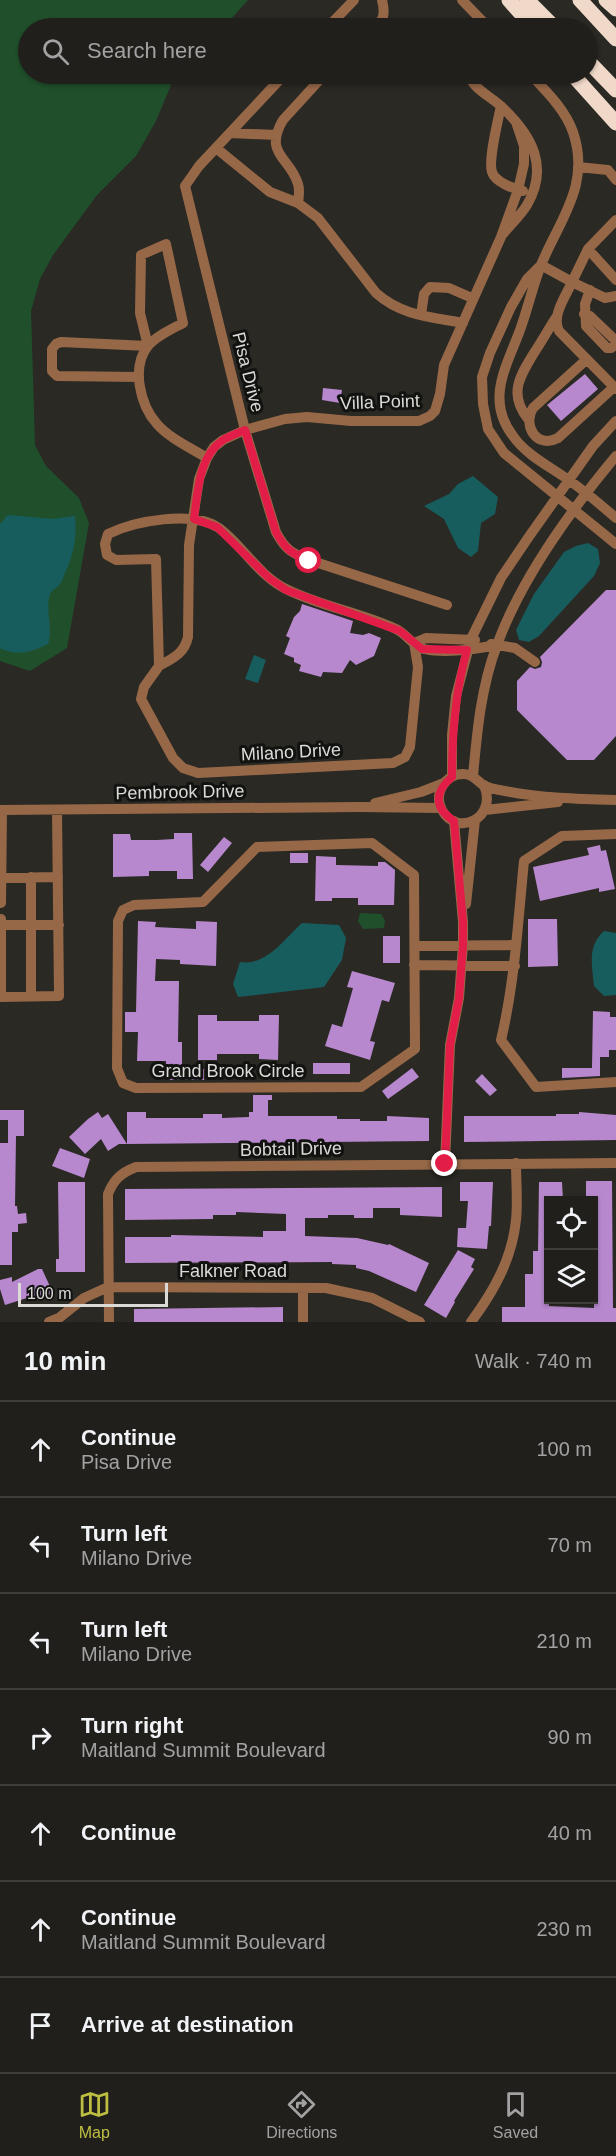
<!DOCTYPE html>
<meta charset="utf-8">
<style>
body{margin:0;font-family:Arial,sans-serif;background:#282724;color:#f1f3f6}
.controls{position:absolute;right:18px;bottom:18px;display:grid;overflow:hidden;border-radius:0px;box-shadow:0 2px 4px #0004}
.controls button{width:54px;height:54px;display:grid;place-items:center;padding:0;border:0;border-bottom:2px solid #3d3d3a;background:#201f1b;color:#f1f3f6;font:30px sans-serif}
.scale{position:absolute;left:18px;bottom:15px;width:150px;box-sizing:border-box;padding-left:6px;border:3px solid #dbdad7;border-top:0;font-size:16px;line-height:21px;white-space:nowrap;color:#dbdad7;-webkit-text-stroke:4px #121210;paint-order:stroke}
.stop{position:absolute;width:18px;height:18px;margin:-14px;border:4px solid #e11d48;border-radius:50%;background:#fff}
.stop.end{background:#e11d48;border-color:#fff;box-shadow:0 2px 6px #0008}
.list{margin:0;padding:0;list-style:none}
h2{display:flex;justify-content:space-between;align-items:center;height:78px;margin:0;padding:0 24px;font-size:26px}
h2 small{font-size:20px;font-weight:400;color:#a2a2a3}
.list li{display:grid;grid-template-columns:39px 1fr auto;gap:18px;align-items:center;box-sizing:border-box;height:96px;padding:0 24px;border-top:2px solid #3d3d3a}
.list b{display:block;font-size:22px;white-space:nowrap}
.list p{margin:0;font-size:20px;white-space:nowrap;color:#a2a2a3}
.list em{font-size:20px;font-style:normal;color:#a2a2a3}
.icon{flex:none;width:33px;height:33px;fill:none;stroke:currentColor;stroke-width:2;stroke-linecap:round;stroke-linejoin:round}
.map{position:relative;flex:none;width:616px;height:1322px;overflow:hidden}
.search{position:absolute;background:#201f1b;box-shadow:0 2px 4px #0004;left:18px;right:18px;top:18px;height:66px;display:flex;align-items:center;gap:15px;box-sizing:border-box;padding:0 21px;border-radius:33px;color:#a2a2a3;font-size:22px}
.sheet{height:750px;background:#201f1b}
nav{display:flex;justify-content:space-around;align-items:center;box-sizing:border-box;height:84px;border-top:2px solid #3d3d3a;background:#201f1b;font-size:16px;color:#a2a2a3}
nav a{display:grid;justify-items:center;gap:3px}
nav .on{color:#bebf42}
.map>svg:first-child{display:block}
.green{fill:#20502b}
.water{fill:#185d5e}
.building{fill:#b788cd}
.lines{fill:none;stroke-linecap:round;stroke-linejoin:round}
.minor{stroke:#976848;stroke-width:10}
.highway{stroke:#f1d9c9;stroke-width:15}
.route{stroke:#e11d48;stroke-width:8}
.labels{text-anchor:middle;stroke-width:6;stroke-linejoin:round;paint-order:stroke}
.street-label{font-size:18px;fill:#dbdad7;stroke:#121210}
</style>
<div class="map">
<svg width="616" height="1322" viewBox="0 0 616 1322">
<rect width="100%" height="100%" fill="#2a2924"/>
<path class="green" d="M0 0H248L223 28H28V74H178L174 78 156 121 136 156 97 195 53 255 40 279 31 311 35 445 46 466 79 498 89 523 67 648 30 671 0 661Z
M360 913 381 914 385 921 384 928 363 929 358 921Z"/>
<path class="water" d="M473 476 498 497 495 514 481 523 478 551 471 557 458 548 444 519 424 506 449 494 458 484Z
M8 515 53 519 75 516C77 537 74 552 66 571 64 574 63 580 60 584 56 589 51 589 49 598 46 613 53 628 48 644 31 652 20 656 1 649L0 646V524Z
M588 543 598 549 600 563 594 576 539 636 529 642 519 640 516 630 534 594 564 552 576 546Z
M254 655 266 660 258 683 245 679Z
M302 923 339 925 346 938 342 960 324 987 238 997 233 984 240 962C267 966 284 939 302 923Z
M604 931 616 933V995L604 996 594 986C592 965 587 946 604 931Z"/>
<path class="building" d="M585 374 598 389 561 421 547 405Z
M323 388 342 390 340 403 322 400Z
M606 590H616V736L594 760H567L517 710V681L530 667 535 669 541 667 542 662 540 657Z
M302 604 353 621 350 633 363 635 369 633 381 638 374 656 356 665 350 660 342 673 323 672 321 677 299 671 301 665 294 662V658L284 654 290 638 286 636 294 617 300 611Z
M174 833H192L193 879H177V871H149V876L113 877V834H130L131 840H157L174 839Z
M224 837 232 843 208 872 200 865Z
M600 845 601 851 606 850 615 889 599 892V888L540 901 533 867 589 855 587 848Z
M290 853H308V863H290Z
M316 856 336 857V865L378 866V862H385L395 870 394 905H358V898H332V901H315Z
M528 919H557L558 966 528 967Z
M138 921 156 922 155 927 196 929V921L217 922 216 966 180 964V960L156 959 155 981H179L178 1042H182V1069H204V1080H166V1061H137L138 1032H125V1012H136Z
M383 936H400V963H383Z
M352 971 395 983 389 1002 382 1000 370 1041 375 1042 370 1060 325 1046 332 1024 342 1027 353 988 347 987Z
M593 1011 610 1012V1017H616V1050H609V1057H600V1076L562 1078V1068H592Z
M198 1015H217V1021H259V1015H279L278 1060 259 1059V1054H217V1060H198Z
M313 1063H350V1074H313Z
M412 1068 419 1077 388 1099 382 1091Z
M482 1074 497 1090 490 1096 475 1081Z
M253 1095H272V1100H268V1116H337V1119H360V1121H387V1116L429 1118V1141L127 1144V1112H146V1118H203V1114H222V1118L249 1117V1112H253Z
M0 1110H24V1136H16L15 1206H17L18 1214 26 1213 27 1223 18 1224V1232H12V1265H0V1143H8V1120H0Z
M98 1112 102 1118 108 1114 127 1144H119L108 1151 101 1139 85 1154 69 1137 88 1119Z
M579 1112 616 1115V1140L464 1142V1116H556V1114H579Z
M60 1148 90 1159 84 1178 52 1166Z
M586 1181H612L613 1308H616V1322H502V1307H525V1274H533V1251H538L539 1182H562L563 1200H549V1306L594 1308V1200H586Z
M58 1182H85V1272H56V1259H59Z
M460 1182H493L491 1226H489L487 1249 457 1247 458 1228H466L468 1201H460Z
M442 1187V1217L400 1215V1208H373V1218H354V1215H328V1218H305V1236L357 1238 388 1245 389 1244 429 1263 416 1292 369 1271 356 1268V1265L332 1264V1262L125 1263V1237H171V1235L263 1237V1231H286V1214L236 1212V1215H213V1219L125 1220V1189Z
M458 1250 475 1259 471 1267 474 1269 454 1301 455 1302 446 1318 424 1305Z
M38 1269H42L53 1293 36 1301 33 1296 5 1305 0 1289V1280L12 1277V1282Z
M283 1307V1322H134V1309Z"/>
<g class="lines">
<path class="minor" d="M462 0 489 28
M327 28 354 0
M373 28C385 21 385 12 382 0
M285 74 199 166 185 186 245 430 276 532C285 549 291 553 309 560L447 605
M468 74C475 91 491 96 504 109 532 136 549 167 527 205 521 215 511 224 503 234
M530 74C545 90 565 109 573 132 591 185 560 219 541 265 533 285 528 308 520 330 507 366 485 399 513 436 527 456 551 467 570 481 586 492 601 505 616 518
M501 106C498 120 488 161 492 172 495 182 514 189 523 191
M230 133 276 135
M216 148 270 192 298 203 318 218 376 293C402 316 431 317 463 323
M578 167 608 170 616 180
M298 203C299 196 300 190 298 184 290 157 263 154 283 120L325 74
M616 220 588 249 572 282 605 298 616 296
M588 249 616 280
M541 265 572 282C566 296 551 316 559 331L616 389
M539 267 527 279 511 307 490 353 482 377 483 404 488 429 504 453 616 544
M590 290 585 304 586 326 607 348H611L616 344
M584 314 590 316 616 341
M421 315 424 294 430 287 449 288 472 298
M587 359 533 408C522 426 537 449 558 438L614 387
M139 377 57 376 52 371V349L56 344 61 342 148 346 140 313 141 255 166 244 183 323C172 329 156 336 148 346 131 367 140 405 157 424 169 438 191 448 207 458
M528 419C508 394 520 376 534 353 542 341 549 328 557 316
M414 643 418 667 410 747 405 757 393 763 198 773 183 768 173 758 141 699 144 687 159 666 156 559 116 560 107 555 105 544 108 534C134 521 193 510 219 528 243 546 258 575 286 589 322 607 363 613 398 630 407 635 414 647 424 649 445 654 475 649 497 645
M414 643 426 638 475 640
M491 644 515 648 535 662
M159 666C173 658 184 654 188 637L189 545 199 479 207 458 214 447 223 440 245 430 285 419 307 417 351 421H419L430 416 435 411 440 394 444 365 501 237 518 190 524 164V146L516 122
M473 776C477 732 481 687 497 645 521 579 571 510 616 456
M452 777V735L456 696 471 639 501 578 528 538 593 446 616 421
M484 785C498 818 457 838 442 810 433 794 445 774 463 774 473 774 476 780 483 785 488 788 499 790 505 791 541 798 579 799 616 800
M375 803 421 792 444 783
M0 810 360 807 440 808
M485 810 558 802
M616 834 562 836 524 861C518 921 515 981 501 1040L536 1087 616 1082
M372 843 414 875 415 1049 361 1087 136 1088 123 1083 117 1068 118 921 123 910 134 905 203 902 257 847Z
M1 878 58 877
M1 903 2 810
M466 904 475 820
M1 919V997L59 996 57 810
M1 925H59
M415 946 515 945
M414 965 515 966
M31 996V877
M445 1163 450 1045 459 998 463 945V922L454 821
M303 1288V1322
M49 1322 59 1318 84 1298 108 1287 326 1288 372 1298 420 1322
M109 1322 108 1194C114 1179 121 1173 136 1167L616 1163
M471 1322C494 1291 512 1259 516 1220 518 1202 516 1182 516 1163"/>
<path class="highway" d="M509 0 534 28
M527 0 555 28
M580 0 616 39
M606 0 616 9
M588 61 616 90
M572 74 616 123"/>
</g>
<g class="lines">
<path class="route" d="M309 561C291 553 285 549 276 532L245 430C238 433 229 436 223 440 198 457 198 492 194 519L217 527 269 578 286 590 400 631 422 649 467 650C455 692 452 733 452 777 434 792 434 808 454 821L463 922V945L459 998 450 1045 445 1164"/>
</g>
<g class="labels">
<g class="street-label">
<text transform="translate(248 372) rotate(76)" y="6">Pisa Drive</text>
<text transform="translate(380 402) rotate(-2)" y="6">Villa Point</text>
<text transform="translate(291 752) rotate(-3)" y="6">Milano Drive</text>
<text transform="translate(180 792) rotate(-1)" y="6">Pembrook Drive</text>
<text x="228" y="1077">Grand Brook Circle</text>
<text transform="translate(291 1149) rotate(-1)" y="6">Bobtail Drive</text>
<text x="233" y="1277">Falkner Road</text>
</g>
</g>
</svg>
<div class="controls">
<button><svg class="icon" aria-label="locate" viewBox="0 0 24 24"><circle cx="12" cy="12" r="6"/><path d="M12 2v4M12 18v4M2 12h4M18 12h4"/></svg></button>
<button><svg class="icon" aria-label="layers" viewBox="0 0 24 24"><path d="M12 4l9 5-9 5-9-5zM3 14l9 5 9-5"/></svg></button>
</div>
<div class="scale">100 m</div>
<div class="stop" style="left:309px;top:561px"></div>
<div class="stop end" style="left:445px;top:1164px"></div>
<div class="search"><svg class="icon" aria-label="search" viewBox="0 0 24 24"><circle cx="10" cy="10" r="6"/><path d="M15 15l6 6"/></svg>Search here</div>
</div>
<section class="sheet">
<h2>10 min<small>Walk · 740 m</small></h2>
<ul class="list">
<li><svg class="icon" aria-label="ahead" viewBox="0 0 24 24"><path d="M12 20V5M6 11l6-6 6 6"/></svg><div><b>Continue</b><p>Pisa Drive</p></div><em>100 m</em></li>
<li><svg class="icon" aria-label="left" viewBox="0 0 24 24"><path d="M17 20v-9H6M10 6l-5 5 5 5"/></svg><div><b>Turn left</b><p>Milano Drive</p></div><em>70 m</em></li>
<li><svg class="icon" aria-label="left" viewBox="0 0 24 24"><path d="M17 20v-9H6M10 6l-5 5 5 5"/></svg><div><b>Turn left</b><p>Milano Drive</p></div><em>210 m</em></li>
<li><svg class="icon" aria-label="right" viewBox="0 0 24 24"><path d="M7 20v-9h11M14 6l5 5-5 5"/></svg><div><b>Turn right</b><p>Maitland Summit Boulevard</p></div><em>90 m</em></li>
<li><svg class="icon" aria-label="ahead" viewBox="0 0 24 24"><path d="M12 20V5M6 11l6-6 6 6"/></svg><div><b>Continue</b></div><em>40 m</em></li>
<li><svg class="icon" aria-label="ahead" viewBox="0 0 24 24"><path d="M12 20V5M6 11l6-6 6 6"/></svg><div><b>Continue</b><p>Maitland Summit Boulevard</p></div><em>230 m</em></li>
<li><svg class="icon" aria-label="arrive" viewBox="0 0 24 24"><path d="M6 21V4h12l-3 4 3 4H6"/></svg><div><b>Arrive at destination</b></div></li>
</ul>
</section>
<nav>
<a class="on"><svg class="icon" aria-label="map" viewBox="0 0 24 24"><path d="M3 6l6-2 6 2 6-2v14l-6 2-6-2-6 2zM9 4v14M15 6v14"/></svg>Map</a>
<a><svg class="icon" aria-label="directions" viewBox="0 0 24 24"><path d="M12 3l9 9-9 9-9-9zM9 14v-3h6M13 9l2 2-2 2"/></svg>Directions</a>
<a><svg class="icon" aria-label="saved" viewBox="0 0 24 24"><path d="M7 4h10v16l-5-4-5 4z"/></svg>Saved</a>
</nav>
